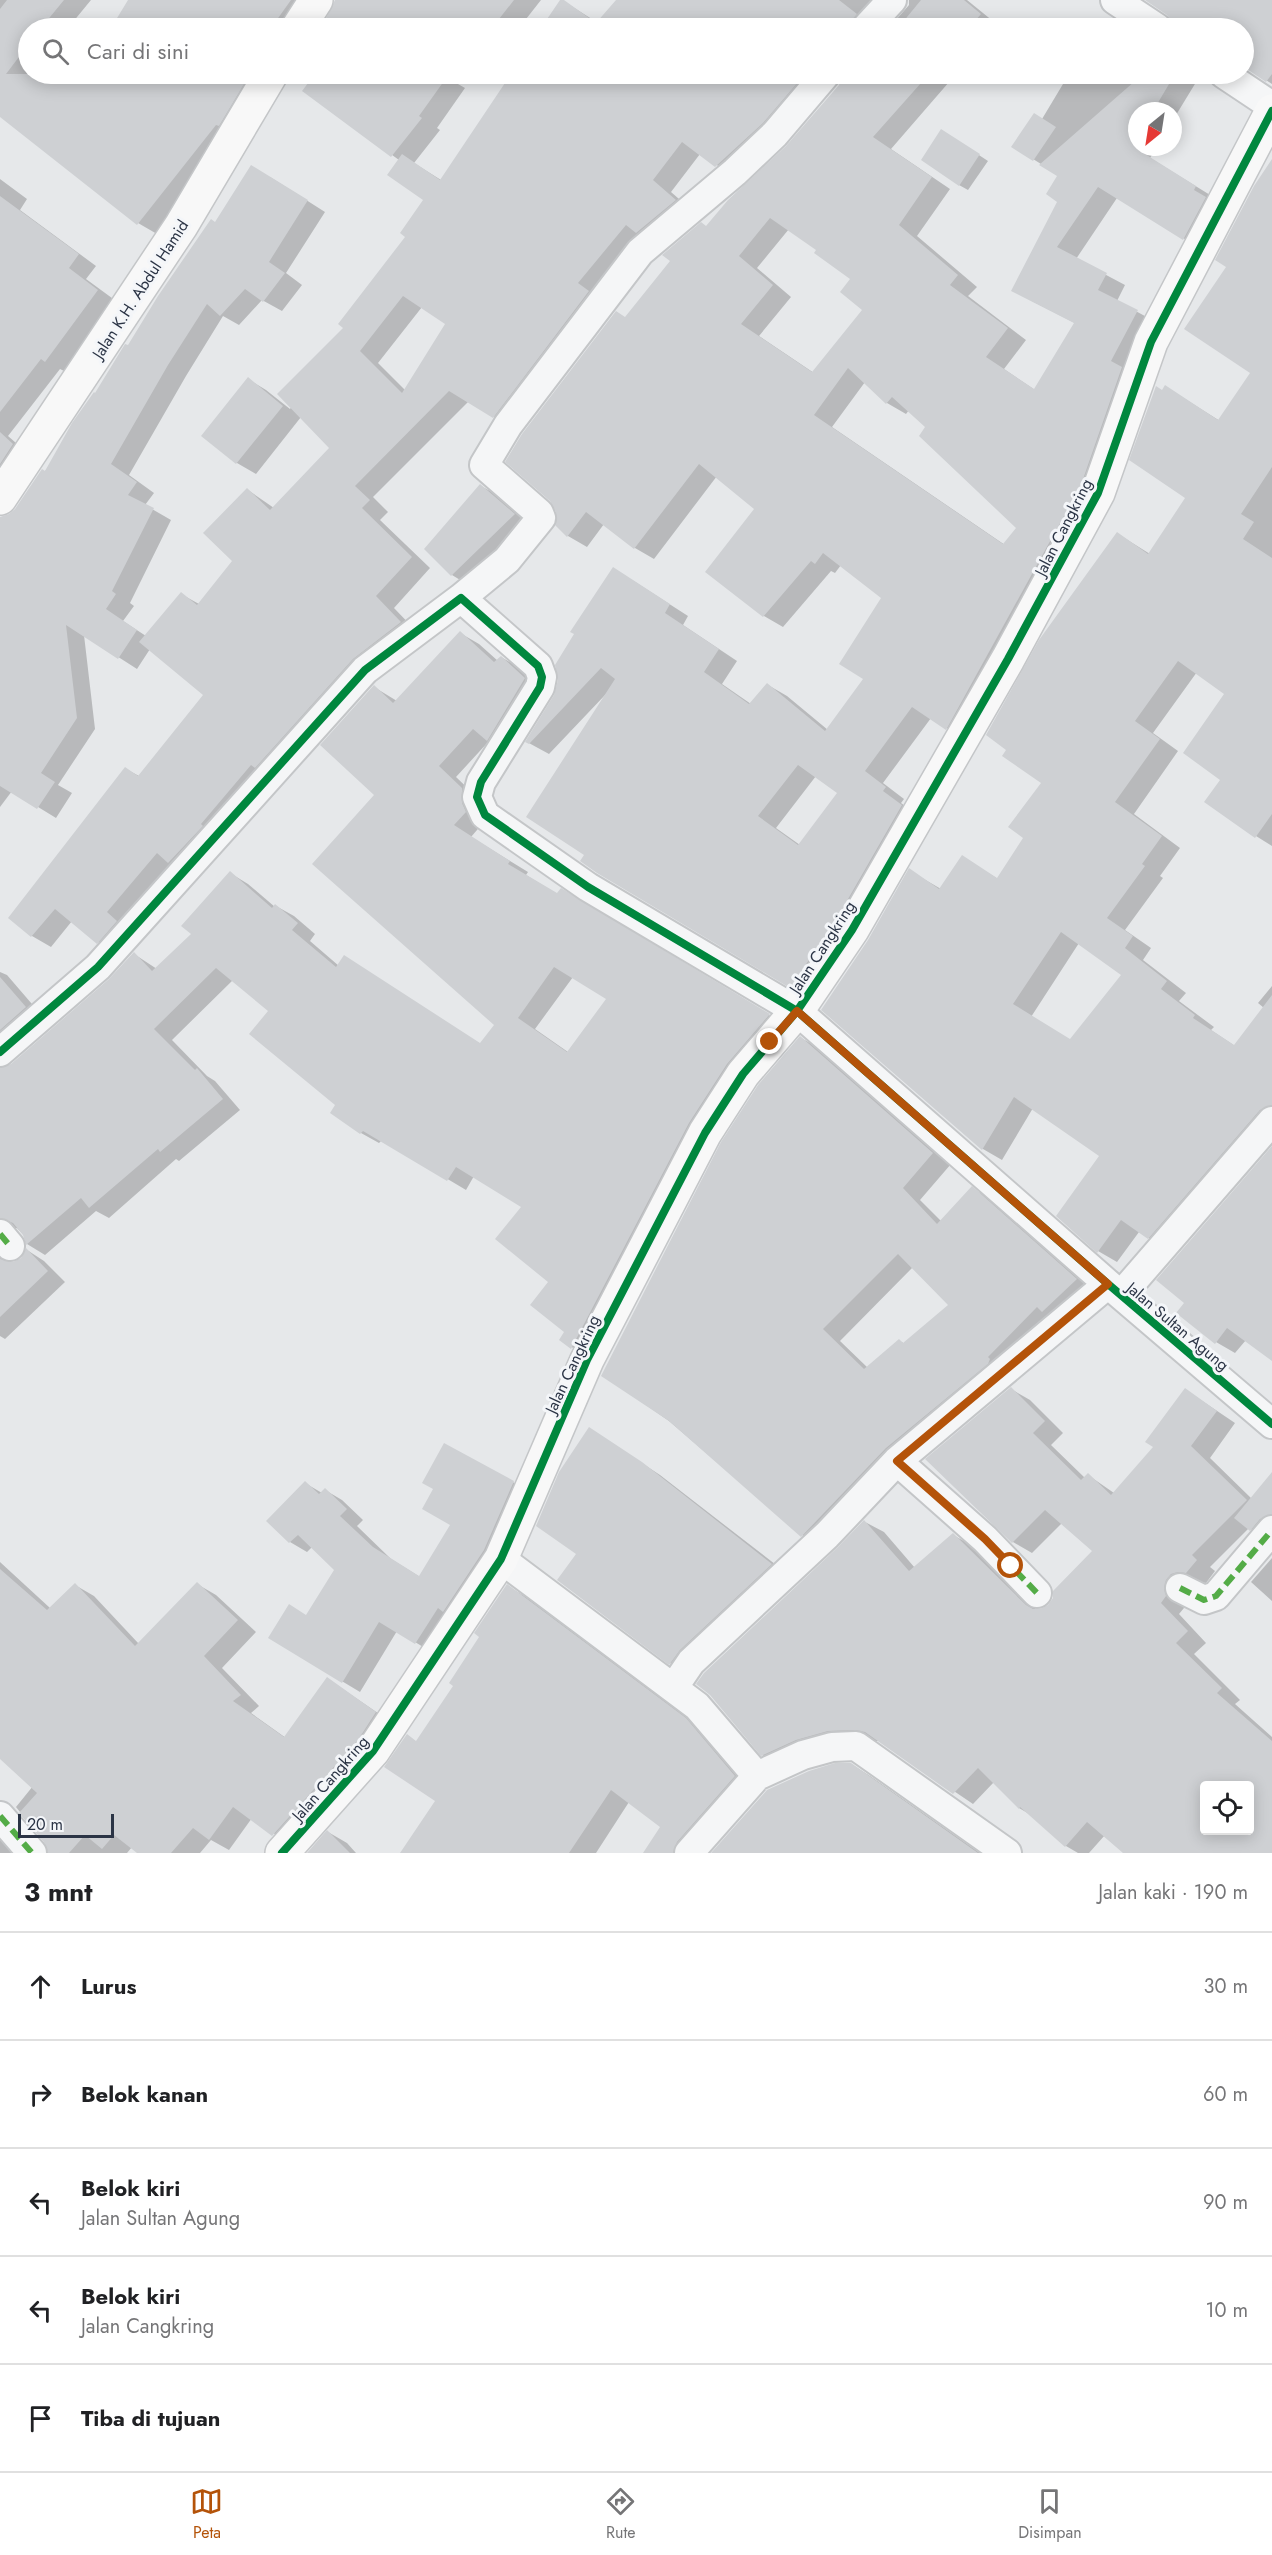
<!DOCTYPE html>
<html lang="id">
<meta charset="utf-8">
<style>
body{margin:0;font-family:Jost,sans-serif;background:#f6f6f6;color:#202124}
.controls{position:absolute;right:18px;bottom:18px;display:grid;overflow:hidden;border-radius:6px;box-shadow:0 3px 15px #0003}
.controls button{width:54px;height:54px;display:grid;place-items:center;padding:0;border:0;border-bottom:2px solid #e0e0e0;background:#fff;color:#202124;font:30px sans-serif}
.compass{position:absolute;left:1128px;top:102px;width:54px;height:54px;border-radius:50%;background:#fff;box-shadow:0 3px 15px #0003;rotate:210deg}
.scale{position:absolute;left:18px;bottom:15px;width:96px;box-sizing:border-box;padding-left:6px;border:3px solid #2b3445;border-top:0;font-size:16px;line-height:21px;white-space:nowrap;color:#2b3445;-webkit-text-stroke:4px #f4f6f9;paint-order:stroke}
.stop{position:absolute;width:18px;height:18px;margin:-14px;border:4px solid #b45309;border-radius:50%;background:#fff}
.stop.end{background:#b45309;border-color:#fff;box-shadow:0 2px 6px #0008}
.list{margin:0;padding:0;list-style:none}
h2{display:flex;justify-content:space-between;align-items:center;height:78px;margin:0;padding:0 24px;font-size:26px}
h2 small{font-size:20px;font-weight:400;color:#757577}
.list li{display:grid;grid-template-columns:39px 1fr auto;gap:18px;align-items:center;box-sizing:border-box;height:108px;padding:0 24px;border-top:2px solid #e0e0e0}
.list b{display:block;font-size:22px;white-space:nowrap}
.list p{margin:0;font-size:20px;white-space:nowrap;color:#757577}
.list em{font-size:20px;font-style:normal;color:#757577}
.icon{flex:none;width:33px;height:33px;fill:none;stroke:currentColor;stroke-width:2;stroke-linecap:round;stroke-linejoin:round}
.map{position:relative;flex:none;width:1272px;height:1853px;overflow:hidden}
.search{position:absolute;background:#fff;box-shadow:0 3px 15px #0003;left:18px;right:18px;top:18px;height:66px;display:flex;align-items:center;gap:15px;box-sizing:border-box;padding:0 21px;border-radius:33px;color:#757577;font-size:22px}
.sheet{height:618px;background:#fff}
nav{display:flex;justify-content:space-around;align-items:center;box-sizing:border-box;height:84px;border-top:2px solid #e0e0e0;background:#fff;font-size:16px;color:#757577}
nav a{display:grid;justify-items:center;gap:3px}
nav .on{color:#b45309}
.map>svg:first-child{display:block}
.shadow{fill:#0003;fill-rule:evenodd}
.building{fill:#ced0d3;fill-rule:evenodd}
.lines{fill:none;stroke-linecap:round;stroke-linejoin:round}
.street-casing{stroke:#c4c6c8;stroke-width:32}
.secondary-casing{stroke:#c4c6c8;stroke-width:36}
.street{stroke:#f5f6f7;stroke-width:28}
.secondary{stroke:#f8f8f8;stroke-width:33}
.quiet{stroke:#54ac47;stroke-width:6;stroke-dasharray:12 6;stroke-linecap:butt}
.cycleway-casing{stroke:#f4f6f9;stroke-width:11}
.cycleway{stroke:#00873e;stroke-width:8}
.route{stroke:#b45309;stroke-width:8}
.labels{text-anchor:middle;stroke-width:6;stroke-linejoin:round;paint-order:stroke}
.street-label{font-size:16px;fill:#2b3445;stroke:#f4f6f9}
</style>
<div class="map">
<svg width="1272" height="1853" viewBox="0 0 1272 1853">
<rect width="100%" height="100%" fill="#e6e8ea"/>
<path class="shadow" d="M0 0H91L68 28H28V74H76L82 78 84 74H277L157 234 138 223 0 115Z
M130 0H321L297 28H112Z
M336 0H541L519 28H341L327 20Z
M618 0H899L874 28H543L558 5 565 2 598 23Z
M909 0H967L999 26 997 28H889L909 5Z
M1147 0H1272V84L1249 69 1244 68V28H1175L1173 19 1167 13Z
M317 74H465L458 84 465 88 437 128 440 130 414 163 441 180 513 74H833L735 177 700 154 671 192 694 212 656 243 513 428 469 401 373 497 388 512 380 520 430 568 394 608 419 634 372 670 117 953 98 942 72 921 51 947 32 936 10 918 126 769 139 776 205 695 150 649 137 669 84 635 95 729 58 785 72 793 56 818 12 791 0 807V539L96 395 215 224 270 177 325 212 286 273 302 285 282 311 262 300 239 325 223 316 186 376 129 475 154 493 145 505 171 520 130 603 134 606 123 621 146 636 181 594 199 604 234 561 248 490 274 508 331 448 301 417 256 474 237 463 203 436 248 379 266 390 290 409 408 237 425 200 399 160 304 91ZM422 307 447 324 406 391 378 363Z
M843 74H956L891 149 950 189 917 236 977 287 968 296 1026 340 1004 369 1035 390 1075 323 1032 301 1059 201 1060 176 1014 147 1042 119 1069 74H1112L1119 77 1121 74H1201L1173 120V111H1137V147H1157L1150 158 1215 198 1203 250 1117 198 1076 259 1125 285 1117 301 1156 322 1141 379 965 739 931 718 883 783 904 799 901 803 920 817 810 997 598 872 586 854 606 694 549 754 527 742 632 580 688 616 683 625 737 661 722 684 751 704 768 685 787 696 828 730 865 678 883 598 841 565 835 573 831 571 783 627 764 616 756 508 717 476 654 559 635 548 604 524 587 547 568 536 557 525 626 318 708 227 789 146 840 86ZM789 229 818 249 852 279 864 309 814 373 759 336 791 297 757 268ZM865 382 887 403 906 414 909 410 927 427 1018 528 1005 545 832 427ZM816 776 839 792 800 845 776 828Z
M950 136 988 161 968 190 959 185Z
M1272 161V846L1256 836 1222 779 1227 693 1197 672 1153 733 1178 751 1134 814 1180 848 1160 876 1163 878 1125 930 1151 948 1143 960 1186 993 1179 1001 1214 1027 1211 1030 1235 1046 1264 1008 1258 1003 1272 986V1129L1167 1249 1139 1232 1117 1262 1098 1251 1058 1216 1101 1155 1033 1108 1002 1160 983 1149 823 1009 869 941 910 871 941 889 962 857 998 879 1025 837 1118 534 1150 554 1187 497 1163 391 1166 387 1220 421 1252 373 1228 266ZM1079 943 1123 975 1071 1041 1031 1017Z
M0 179 27 199 20 210 96 266 86 279 116 301 64 371 60 369 8 436 31 456 0 498Z
M481 486 499 496 533 526 470 586 452 575Z
M460 633 479 644 498 661 501 657 520 668 542 690 506 750 490 740 456 777 480 800 483 823 471 837 528 872 526 875 558 895 579 900 787 1026 590 1359 561 1340 566 1332 523 1206 474 1176 466 1190 382 1140 379 1143 361 1133 337 1105 270 1011 233 980 172 1040 207 1076 215 1081 240 1110 179 1161 176 1159 109 1218 96 1211 45 1255 27 1244 24 1235 17 1228 7 1232 2 1249 12 1264 22 1259 27 1250 44 1261 65 1282 5 1339 0 1336V972L7 975 44 1018 3 1057V1070L12 1066 110 981 134 954 157 969 193 934 230 873 248 884 275 907 276 906 294 916 315 934 310 941 339 966 481 1044 496 1025 376 795 374 687 397 701ZM573 977 609 999 568 1052 535 1029Z
M801 1038 819 1048 951 1164 920 1200 941 1221 972 1188 990 1199 1094 1290 820 1546 802 1535 669 1421 603 1375ZM913 1267 950 1305 905 1344 900 1341 868 1368 840 1341Z
M1272 1148V1359L1246 1340 1235 1353 1216 1342 1186 1302Z
M1011 1389 1030 1400 1063 1433 1051 1445 1085 1478 1088 1475 1114 1493 1155 1447 1186 1390 1235 1423 1210 1458 1252 1499 1272 1475V1538L1270 1540 1249 1528 1210 1567 1215 1571 1206 1583 1199 1582 1182 1600 1184 1608 1179 1614 1206 1643 1194 1654 1240 1700 1235 1704 1272 1737V1853H1125L1105 1835 1089 1853H1078L1066 1846 1031 1815 1019 1808 994 1782 973 1804 880 1741H848L782 1766 762 1755 839 1548 865 1522 884 1532 915 1568 953 1535 973 1546 1038 1611 1049 1606 1094 1551 1062 1523 1032 1553 1013 1542 927 1459ZM1204 1786H1250V1830H1204Z
M590 1429 660 1475 789 1575 688 1674 670 1663 578 1554Z
M445 1445 531 1492 433 1653 397 1631 360 1692 270 1638 307 1617 336 1569 312 1547 307 1552 290 1542 305 1483 322 1493 325 1490 342 1500 363 1520 357 1526 391 1559 420 1577 452 1525 435 1489Z
M1272 1558V1601L1251 1582Z
M0 1562 50 1608 75 1585 94 1596 139 1644 197 1584 216 1595 256 1632 222 1668 259 1706 251 1713 286 1738 328 1679 394 1724 292 1846 252 1818 229 1850 211 1840 200 1853H139L132 1847 127 1853H49L50 1849 16 1807 33 1786 0 1757Z
M507 1586 526 1597 705 1731 753 1788 696 1853H647L662 1827 629 1802 596 1853H402L437 1801 417 1742 455 1686Z
M851 1764 870 1776 980 1853H713Z
M0 1820 18 1853H0Z
M328 1832 347 1843 356 1853H308Z"/>
<path class="building" d="M7 0H64L41 28H28V45L6 74H250L219 126 216 125 137 225 0 117V9Z
M128 0H291L271 28H111Z
M335 0H514L492 28H339L325 20Z
M560 0H564L596 23 616 0H839L857 14 850 24V28H541Z
M921 0H964L981 14 969 28H898Z
M1145 0H1272V74L1266 82 1244 67V28H1173L1171 20 1167 15Z
M315 74H449L419 116 422 118 391 157 302 91Z
M511 74H805L763 123 715 167 682 142 653 180 676 200 636 233 626 225 578 283 589 291 493 418 449 391 355 486 370 500 362 508 412 557 376 596 401 622 353 659 255 768 251 765 201 824 203 826 168 863 157 853 107 912 117 921 97 944 55 909 31 937 8 918 125 767 138 776 203 695 139 642 181 592 197 605 232 561 203 533 247 488 270 510 329 448 277 394 343 328 338 324 405 237 400 233 423 200 387 175 402 154 440 180ZM403 296 445 324 402 393 360 351Z
M842 74H929L873 137 932 177 899 225 958 275 950 285 1008 328 986 357 1034 389 1074 323 1011 291 1057 202 1046 194 1057 176 1039 165 1143 74H1175L1153 111H1137V149L1196 186 1194 190 1206 197 1183 240 1098 187 1057 247 1107 273 1098 290 1138 310 1111 361 1122 367 1081 485 946 730 912 707 865 771 886 787 883 791 902 805 836 920 790 988 597 873 580 861 584 855 526 817 615 679 601 668 529 744 525 742 554 695 558 680 555 665 574 634 570 632 613 567 670 604 665 613 719 649 704 672 749 704 767 683 825 731 863 679 839 664 881 598 823 553 815 564 811 561 763 617 705 572 754 509 699 464 634 549 586 512 567 537 555 525 556 512 550 501 505 462 522 434 616 311 625 317 670 261 662 255 701 222 706 226 728 200 786 146 839 85ZM770 218 816 250 814 253 850 279 840 292 862 310 812 372 741 324 773 285 739 256ZM848 368 886 404 892 397 925 427 919 436 1016 528 1003 544 814 415ZM798 765 837 793 798 845 758 816Z
M1034 113 1056 127 1033 161 1011 147Z
M941 129 980 154 959 186 921 160Z
M1272 159V467L1241 514 1254 522 1243 539 1272 558V814L1255 838 1204 802 1220 780 1183 753 1224 694 1178 661 1135 721 1160 739 1115 802 1162 836 1142 864 1145 866 1107 918 1133 936 1125 948 1167 981 1161 989 1195 1015 1193 1018 1234 1045 1272 995V1105L1260 1110 1148 1239 1121 1220 1097 1253 1056 1216 1099 1156 1014 1097 982 1150 821 1010 868 940 909 868 939 889 962 855 997 878 1023 838 1008 827 1041 783 1002 756 1006 750 986 735 1039 640 1117 532 1148 554 1185 498 1129 460 1156 386 1162 390 1165 385 1218 420 1250 373 1184 329 1226 267 1215 260 1254 186ZM1061 932 1121 975 1070 1039 1013 1004Z
M251 165 308 200 269 262 285 273 263 302 245 289 220 316 207 304 168 365 111 464 137 482 128 495 154 508 112 591 116 594 106 609 137 630 118 659 66 625 77 718 41 773 55 782 37 809 0 786V517L9 514 15 509 42 469 45 471 72 423 94 392 95 393 125 344 128 345 158 296 211 219 215 222Z
M0 196 79 254 69 268 98 290 45 362 41 359 0 412Z
M248 377 283 406 236 464 201 436Z
M0 432 13 444 0 464Z
M480 484 515 514 451 576 424 549Z
M460 631 494 662 501 656 525 678 487 741 473 729 439 766 462 788V803L466 812 454 825 510 861 508 864 557 893 561 888 770 1014 727 1064 689 1123 571 1349 559 1340 564 1332 530 1305 548 1282 495 1239 521 1207 456 1167 447 1181 363 1131 360 1134 330 1113 335 1105 249 1034 268 1011 216 968 154 1029 195 1070 197 1068 223 1099 160 1152 158 1149 89 1208 81 1198 26 1245 23 1235 13 1223 0 1218V1068L11 1064 109 979 134 952 152 971 191 934 181 926 230 871 272 908 275 904 298 923 292 930 336 967 344 955 480 1043 494 1025 312 864 374 795 320 745 374 685 393 703ZM554 967 606 999 567 1052 518 1018Z
M0 977 26 1007 0 1030Z
M800 1036 933 1153 903 1188 937 1224 972 1186 1077 1279 1042 1312 1037 1307 988 1357 990 1359 988 1364 886 1448 801 1537 669 1421 601 1376 721 1142 758 1085ZM898 1254 948 1305 903 1343 899 1339 864 1369 823 1329Z
M1272 1146V1361L1227 1328 1215 1344 1176 1313 1184 1303 1156 1280Z
M26 1248 48 1271 0 1317V1259L13 1262 21 1258Z
M1011 1387 1045 1421 1033 1433 1081 1480 1088 1473 1111 1495 1153 1447 1145 1442 1185 1388 1217 1411 1191 1446 1247 1500 1192 1555 1197 1560 1186 1573 1178 1572 1171 1574 1166 1580 1164 1588 1166 1596 1161 1603 1188 1631 1176 1643 1222 1688 1217 1693 1272 1741V1853H1123L1087 1822 1065 1847 1020 1807 1019 1809 978 1768 953 1794 865 1732 855 1730 828 1731 796 1740 761 1756 710 1695 696 1684 704 1673 838 1547 864 1520 909 1571 953 1533 1026 1605 1033 1609H1040L1048 1605 1053 1598V1591L1092 1551 1045 1510 1012 1543 925 1459ZM1204 1785H1250V1830H1204Z
M589 1427 642 1462 772 1564 680 1650 669 1665 557 1580 576 1554 536 1526 559 1472Z
M444 1443 514 1481 484 1550 443 1612 438 1608 415 1644 379 1622 342 1683 268 1638 289 1604 306 1615 334 1570 298 1535 289 1543 266 1521 305 1481 319 1494 325 1488 347 1509 340 1516 373 1547 419 1576 450 1525 422 1509 433 1489 422 1483Z
M1272 1472V1514L1260 1519 1250 1531 1234 1518Z
M0 1569 47 1610 75 1583 135 1646 197 1582 238 1620 204 1656 241 1695 233 1701 284 1737 327 1677 376 1712 358 1740 272 1836 233 1807 209 1840 193 1828 171 1853H137L114 1835 102 1849 85 1835 69 1853H48L44 1842 19 1813 37 1793 0 1759Z
M507 1584 686 1718 735 1776 677 1842 673 1853H643L660 1827 611 1790 569 1853H400L435 1801 384 1767 407 1734 416 1741 453 1686 449 1683 479 1637 474 1633Z
M835 1763H851L978 1853H711L767 1790 809 1771Z
M327 1830 350 1853H307Z"/>
<g class="lines">
<defs>
<path id="street" d="M1115 0 1157 28
M866 28 892 0
M1224 74 1272 106
M461 598 507 560 541 518 539 513 484 465 508 425 640 252 735 172 775 134 826 74
M0 1052 98 967 365 670 461 598 538 666 542 677 540 687 481 782 477 797 485 815 588 887 797 1011 1108 1284 1272 1424
M0 1234 10 1246
M1121 1295 1272 1121
M897 1461 985 1539 1037 1593
M501 1559 697 1706 757 1776
M1180 1588 1204 1600 1216 1596 1272 1530
M674 1687 691 1662 827 1535 897 1461 1108 1284
M0 1816 32 1853
M689 1853 757 1776 803 1755 832 1747 856 1746 1007 1853"/>
<path id="secondary" d="M298 28 316 0
M0 498 181 226 271 74
M282 1853 373 1751 501 1559 587 1360 705 1133 743 1074 797 1011 852 930 1008 659 1098 493 1151 342 1272 111"/>
</defs>
<use href="#street" class="street-casing"/>
<use href="#secondary" class="secondary-casing"/>
<use href="#street" class="street"/>
<use href="#secondary" class="secondary"/>
<path class="quiet" d="M0 1234 10 1246
M897 1461 985 1539 1037 1593
M1180 1588 1204 1600 1216 1596 1272 1530
M0 1816 32 1853"/>
<defs>
<path id="cycleway" d="M0 1052 98 967 365 670 461 598 538 666 542 677 540 687 481 782 477 797 485 815 588 887 797 1011 1108 1284 1272 1424
M282 1853 373 1751 501 1559 587 1360 705 1133 743 1074 797 1011 852 930 1008 659 1098 493 1151 342 1272 111"/>
</defs>
<use href="#cycleway" class="cycleway-casing"/>
<use href="#cycleway" class="cycleway"/>
</g>
<g class="lines">
<path class="route" d="M770 1042 797 1011 1108 1284 897 1461 985 1539 1011 1566"/>
</g>
<g class="labels">
<g class="street-label">
<text transform="translate(140 289) rotate(-57)" y="6">Jalan K.H. Abdul Hamid</text>
<text transform="translate(1063 527) rotate(-63)" y="6">Jalan Cangkring</text>
<text transform="translate(822 947) rotate(-57)" y="6">Jalan Cangkring</text>
<text transform="translate(1178 1326) rotate(40)" y="6">Jalan Sultan Agung</text>
<text transform="translate(572 1364) rotate(-65)" y="6">Jalan Cangkring</text>
<text transform="translate(330 1778) rotate(-49)" y="6">Jalan Cangkring</text>
</g>
</g>
</svg>
<div class="controls">
<button><svg class="icon" aria-label="locate" viewBox="0 0 24 24"><circle cx="12" cy="12" r="6"/><path d="M12 2v4M12 18v4M2 12h4M18 12h4"/></svg></button>
</div>
<svg class="compass" viewBox="-18 -18 36 36"><path d="M0-13l5 13h-10z" fill="#e53935"/><path d="M0 13l5-13h-10z" fill="#757577"/></svg>
<div class="scale">20 m</div>
<div class="stop" style="left:1011px;top:1566px"></div>
<div class="stop end" style="left:770px;top:1042px"></div>
<div class="search"><svg class="icon" aria-label="search" viewBox="0 0 24 24"><circle cx="10" cy="10" r="6"/><path d="M15 15l6 6"/></svg>Cari di sini</div>
</div>
<section class="sheet">
<h2>3 mnt<small>Jalan kaki · 190 m</small></h2>
<ul class="list">
<li><svg class="icon" aria-label="ahead" viewBox="0 0 24 24"><path d="M12 20V5M6 11l6-6 6 6"/></svg><div><b>Lurus</b></div><em>30 m</em></li>
<li><svg class="icon" aria-label="right" viewBox="0 0 24 24"><path d="M7 20v-9h11M14 6l5 5-5 5"/></svg><div><b>Belok kanan</b></div><em>60 m</em></li>
<li><svg class="icon" aria-label="left" viewBox="0 0 24 24"><path d="M17 20v-9H6M10 6l-5 5 5 5"/></svg><div><b>Belok kiri</b><p>Jalan Sultan Agung</p></div><em>90 m</em></li>
<li><svg class="icon" aria-label="left" viewBox="0 0 24 24"><path d="M17 20v-9H6M10 6l-5 5 5 5"/></svg><div><b>Belok kiri</b><p>Jalan Cangkring</p></div><em>10 m</em></li>
<li><svg class="icon" aria-label="arrive" viewBox="0 0 24 24"><path d="M6 21V4h12l-3 4 3 4H6"/></svg><div><b>Tiba di tujuan</b></div></li>
</ul>
</section>
<nav>
<a class="on"><svg class="icon" aria-label="map" viewBox="0 0 24 24"><path d="M3 6l6-2 6 2 6-2v14l-6 2-6-2-6 2zM9 4v14M15 6v14"/></svg>Peta</a>
<a><svg class="icon" aria-label="directions" viewBox="0 0 24 24"><path d="M12 3l9 9-9 9-9-9zM9 14v-3h6M13 9l2 2-2 2"/></svg>Rute</a>
<a><svg class="icon" aria-label="saved" viewBox="0 0 24 24"><path d="M7 4h10v16l-5-4-5 4z"/></svg>Disimpan</a>
</nav>
